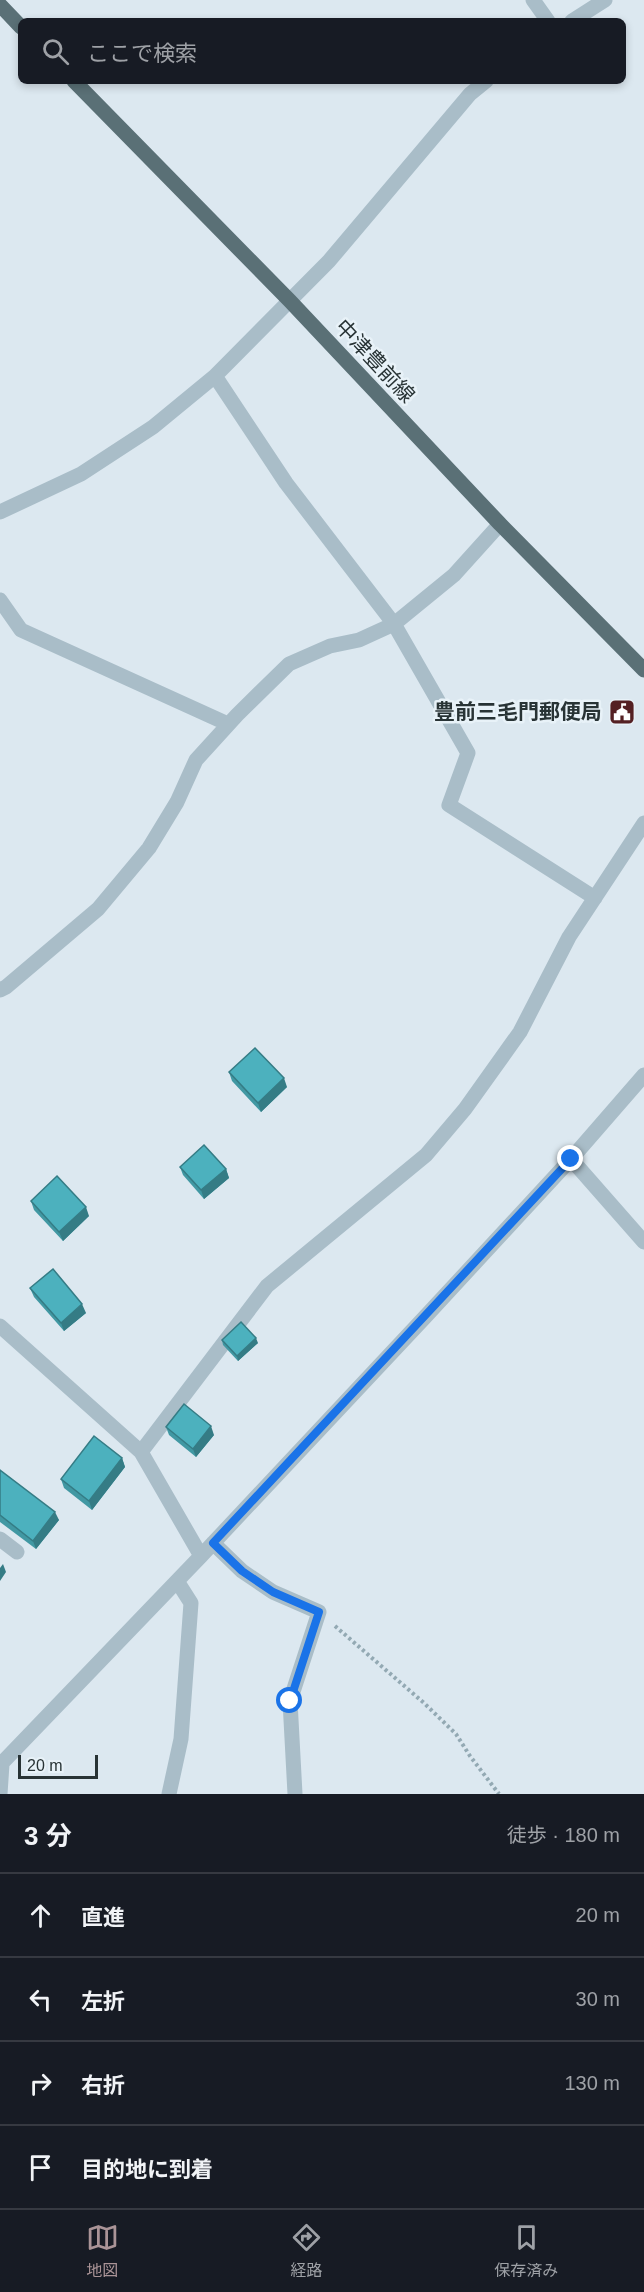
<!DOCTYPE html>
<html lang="ja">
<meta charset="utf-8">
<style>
body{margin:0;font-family:Arial,"Noto Sans JP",sans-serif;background:#242831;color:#f1f3f6}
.scale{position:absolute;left:18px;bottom:15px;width:80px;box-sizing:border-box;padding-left:6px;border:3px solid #283335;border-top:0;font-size:16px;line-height:21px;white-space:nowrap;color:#283335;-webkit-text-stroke:4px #e8f2f8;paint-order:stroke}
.stop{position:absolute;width:18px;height:18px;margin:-14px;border:4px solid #1a73e8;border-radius:50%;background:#fff}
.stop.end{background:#1a73e8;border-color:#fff;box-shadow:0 2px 6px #0008}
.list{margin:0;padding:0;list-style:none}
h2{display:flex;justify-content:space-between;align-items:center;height:78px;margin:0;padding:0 24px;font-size:26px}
h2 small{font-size:20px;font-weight:400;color:#9ea1a6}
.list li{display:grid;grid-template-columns:39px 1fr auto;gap:18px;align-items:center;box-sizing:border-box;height:84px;padding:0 24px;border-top:2px solid #363941}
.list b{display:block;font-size:22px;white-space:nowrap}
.list em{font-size:20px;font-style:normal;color:#9ea1a6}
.icon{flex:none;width:33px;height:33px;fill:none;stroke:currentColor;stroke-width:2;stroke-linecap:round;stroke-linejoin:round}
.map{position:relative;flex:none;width:644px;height:1794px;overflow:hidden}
.search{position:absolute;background:#171b24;box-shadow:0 3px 9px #0003;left:18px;right:18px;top:18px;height:66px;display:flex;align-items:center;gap:15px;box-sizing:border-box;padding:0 21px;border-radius:9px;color:#9ea1a6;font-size:22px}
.sheet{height:414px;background:#171b24}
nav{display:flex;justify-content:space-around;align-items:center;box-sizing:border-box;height:84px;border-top:2px solid #363941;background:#171b24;font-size:16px;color:#9ea1a6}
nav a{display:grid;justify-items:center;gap:3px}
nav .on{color:#aa9497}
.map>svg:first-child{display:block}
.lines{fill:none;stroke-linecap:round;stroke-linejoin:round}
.path{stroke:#93a9b3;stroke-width:4;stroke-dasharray:3 3;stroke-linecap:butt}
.minor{stroke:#a9bdc8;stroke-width:15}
.major{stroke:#5a7076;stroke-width:15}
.wall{fill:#4198a3}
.shaded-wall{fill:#357c85}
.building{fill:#4cb1be;stroke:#357c85;stroke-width:1.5}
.route{stroke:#1a73e8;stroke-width:8}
.labels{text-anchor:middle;stroke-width:5;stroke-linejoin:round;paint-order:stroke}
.street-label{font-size:21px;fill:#283335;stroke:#e8f2f8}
.poi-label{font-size:21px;font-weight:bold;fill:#283335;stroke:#e8f2f8;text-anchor:end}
</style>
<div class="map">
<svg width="644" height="1794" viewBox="0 0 644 1794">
<rect width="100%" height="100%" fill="#dce8f0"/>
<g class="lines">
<path class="path" d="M335 1626 424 1703 456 1734 470 1756 499 1794"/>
<path class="minor" d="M533 0 548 21
M572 21 605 0
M215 376 286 483 394 624 468 753 449 805 595 898
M0 512 81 474 153 427 215 376 329 261 470 94 486 81
M0 600 21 630 228 724
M0 990 6 987 98 909 149 848 177 802 196 760 237 715 289 664 330 646 359 640 394 624 454 575 500 524
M571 1159 644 1242
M0 1326 141 1452 201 1556
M141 1452 267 1286 426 1155 465 1109 520 1032 569 937 644 823
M0 1539 17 1552
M213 1543 242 1571 273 1592 319 1612 290 1701 295 1794
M0 1765 201 1556 425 1317 571 1159 644 1075
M0 1794 2 1764
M169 1794 181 1739 191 1603 177 1581"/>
<path class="major" d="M0 5 21 27
M74 81 290 301 500 524 644 670"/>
</g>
<path class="wall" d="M229 1072 287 1087 261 1112 232 1081Z
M180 1167 226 1169 229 1178 204 1199 183 1175Z
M31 1201 89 1216 63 1241 34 1210Z
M30 1288 86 1313 64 1331 34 1297Z
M222 1340 258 1343 238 1361 223 1345Z
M166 1427 214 1435 196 1457 169 1435Z
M122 1458 125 1467 92 1510 64 1488 61 1479Z
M0 1470 59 1520 36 1549 0 1522Z"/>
<path class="shaded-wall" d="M284 1078 287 1087 261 1112 258 1103Z
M226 1169 229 1178 204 1199 201 1190Z
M86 1207 89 1216 63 1241 59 1232Z
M82 1304 86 1313 64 1331 61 1323Z
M256 1338 258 1343 238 1361 237 1356Z
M211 1426 214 1435 196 1457 193 1449Z
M122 1458 125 1467 92 1510 89 1501Z
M55 1512 59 1520 36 1549 33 1541Z
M3 1564 6 1572 0 1581V1568Z"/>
<path class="building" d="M255 1048 284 1078 258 1103 229 1072Z
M204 1145 226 1169 201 1190 180 1167Z
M57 1176 86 1207 59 1232 31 1201Z
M53 1269 82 1304 61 1323 30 1288Z
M241 1322 256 1338 237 1356 222 1340Z
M184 1404 211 1426 193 1449 166 1427Z
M94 1436 122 1458 89 1501 61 1479Z
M0 1470 55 1512 33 1541 0 1515Z"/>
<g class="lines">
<path class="route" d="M290 1701 319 1612 273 1592 242 1571 213 1543 571 1159"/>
</g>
<defs>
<symbol id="civic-square" viewBox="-11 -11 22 22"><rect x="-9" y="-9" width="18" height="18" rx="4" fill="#542023" stroke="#e8f2f8"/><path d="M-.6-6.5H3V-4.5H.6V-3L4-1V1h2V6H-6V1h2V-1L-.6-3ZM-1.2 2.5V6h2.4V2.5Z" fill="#fff"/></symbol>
</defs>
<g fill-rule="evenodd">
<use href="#civic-square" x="607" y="697" width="30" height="30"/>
</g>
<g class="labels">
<g class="street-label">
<text transform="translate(375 361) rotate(47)" y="7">中津豊前線</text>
</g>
<g class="poi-label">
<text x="602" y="719">豊前三毛門郵便局</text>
</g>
</g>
</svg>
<div class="scale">20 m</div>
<div class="stop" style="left:290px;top:1701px"></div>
<div class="stop end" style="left:571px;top:1159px"></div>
<div class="search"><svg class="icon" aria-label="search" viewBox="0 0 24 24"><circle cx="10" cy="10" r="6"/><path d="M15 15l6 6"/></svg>ここで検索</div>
</div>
<section class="sheet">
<h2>3 分<small>徒歩 · 180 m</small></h2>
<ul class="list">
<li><svg class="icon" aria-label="ahead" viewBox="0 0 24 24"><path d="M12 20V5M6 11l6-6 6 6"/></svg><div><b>直進</b></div><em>20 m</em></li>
<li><svg class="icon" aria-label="left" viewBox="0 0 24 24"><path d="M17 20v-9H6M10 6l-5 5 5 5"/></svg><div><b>左折</b></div><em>30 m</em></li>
<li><svg class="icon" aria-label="right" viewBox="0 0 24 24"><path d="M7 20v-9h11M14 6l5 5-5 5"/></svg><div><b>右折</b></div><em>130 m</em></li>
<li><svg class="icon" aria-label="arrive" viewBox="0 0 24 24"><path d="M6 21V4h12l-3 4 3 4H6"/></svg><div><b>目的地に到着</b></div></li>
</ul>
</section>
<nav>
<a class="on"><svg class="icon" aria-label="map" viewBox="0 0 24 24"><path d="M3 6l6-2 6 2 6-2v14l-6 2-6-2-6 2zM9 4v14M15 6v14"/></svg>地図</a>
<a><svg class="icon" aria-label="directions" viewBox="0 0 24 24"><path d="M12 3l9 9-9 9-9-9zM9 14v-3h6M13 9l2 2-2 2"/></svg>経路</a>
<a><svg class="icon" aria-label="saved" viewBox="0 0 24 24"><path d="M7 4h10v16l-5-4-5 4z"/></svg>保存済み</a>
</nav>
